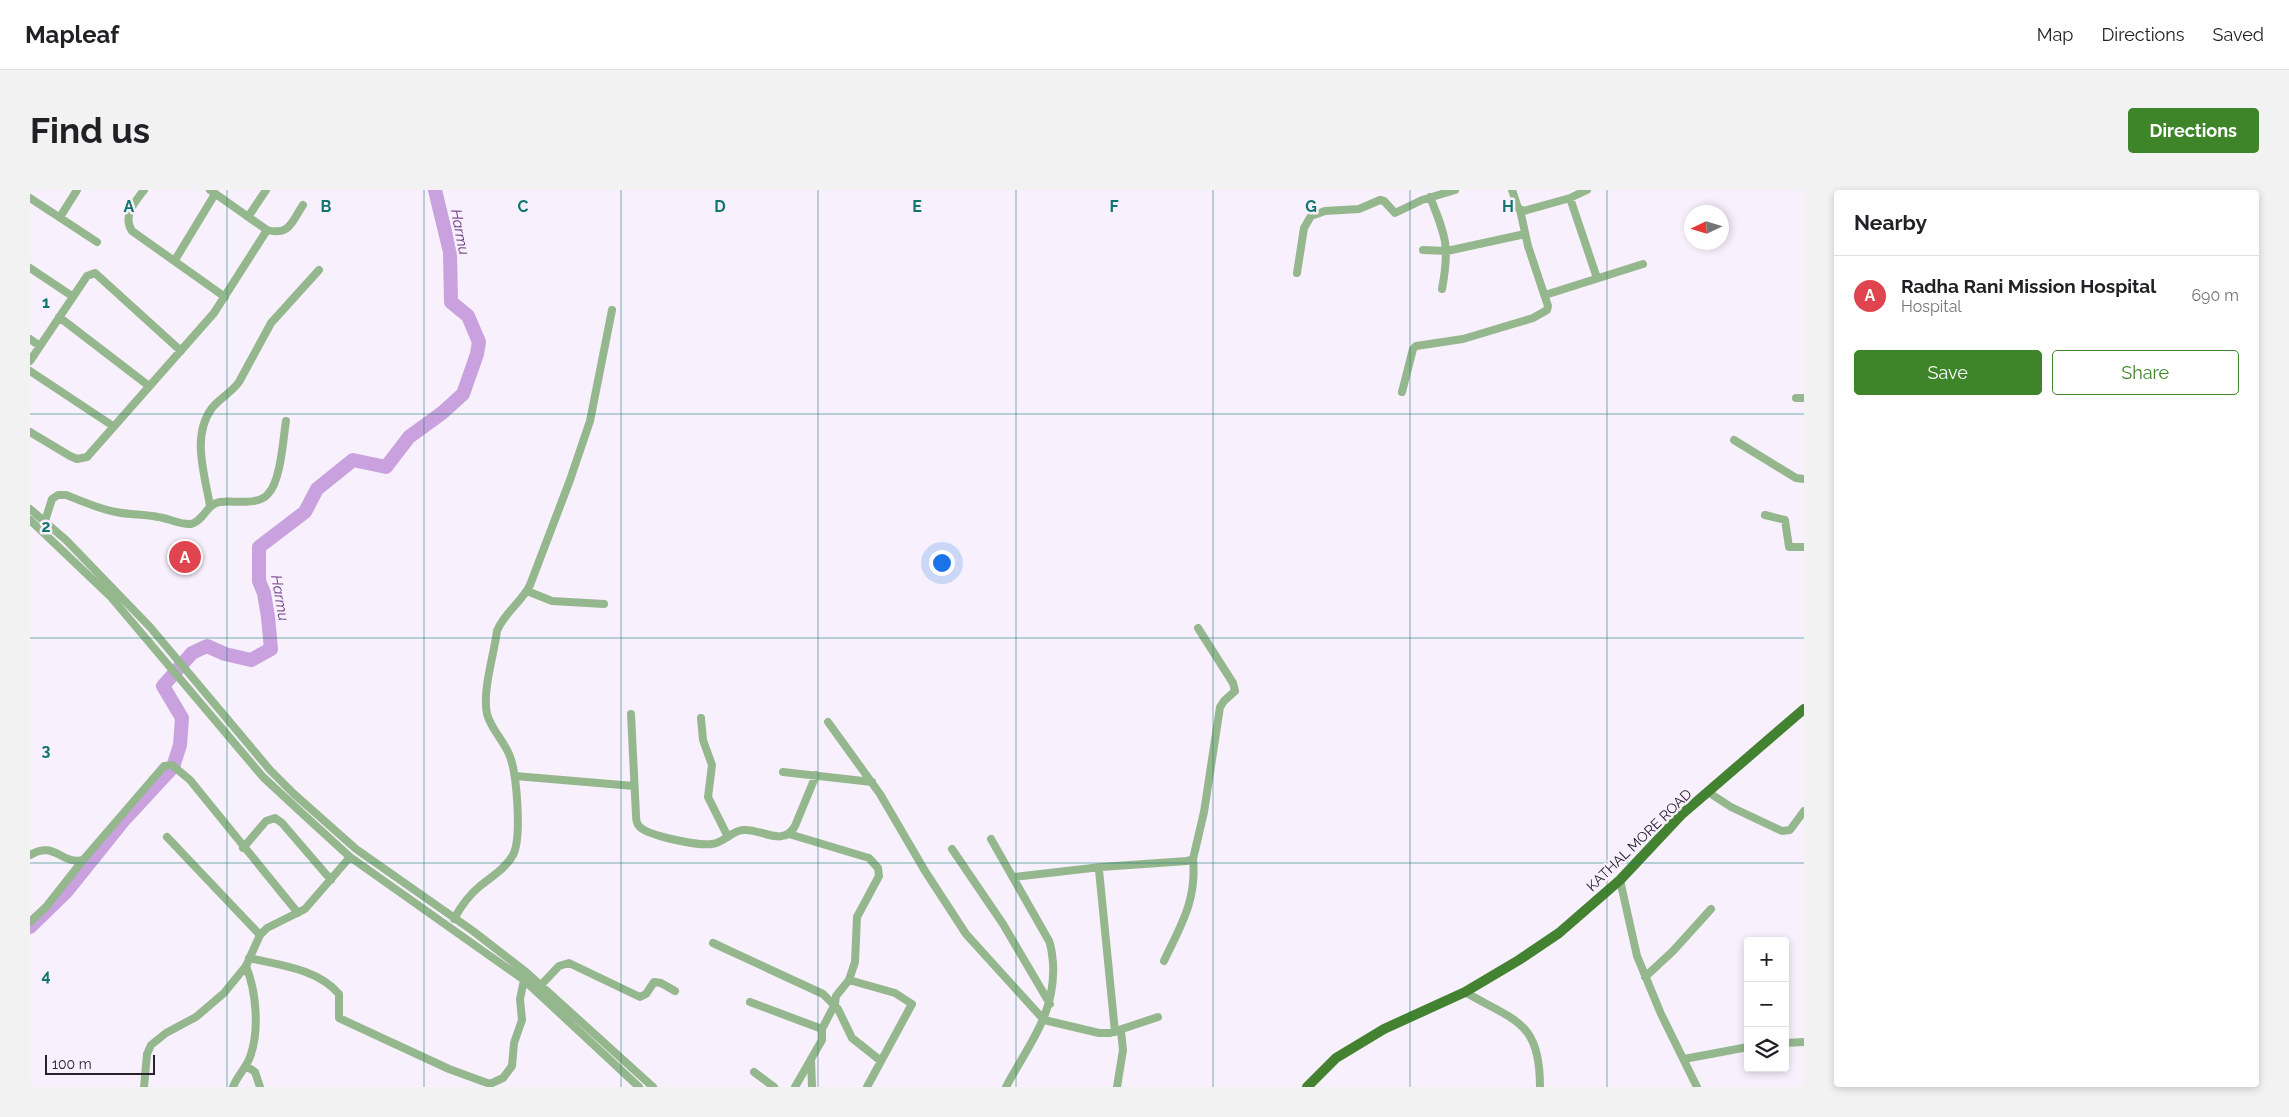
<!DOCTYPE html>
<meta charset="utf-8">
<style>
body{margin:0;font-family:Raleway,sans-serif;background:#f2f2f2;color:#202124}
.controls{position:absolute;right:15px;bottom:15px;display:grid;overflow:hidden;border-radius:5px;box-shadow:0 2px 8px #0003}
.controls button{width:45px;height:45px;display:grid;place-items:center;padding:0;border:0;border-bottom:1px solid #e0e0e0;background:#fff;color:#202124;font:25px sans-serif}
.compass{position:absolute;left:1654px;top:15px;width:45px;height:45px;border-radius:50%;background:#fff;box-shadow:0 2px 8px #0003;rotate:266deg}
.scale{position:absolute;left:15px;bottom:12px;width:110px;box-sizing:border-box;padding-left:5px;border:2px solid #28212c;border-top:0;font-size:14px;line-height:18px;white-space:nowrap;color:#28212c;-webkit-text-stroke:4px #f8f0fc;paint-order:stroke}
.you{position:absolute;left:911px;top:372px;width:18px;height:18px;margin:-12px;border:4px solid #fff;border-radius:50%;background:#1a73e8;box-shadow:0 0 0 8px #1a73e833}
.badge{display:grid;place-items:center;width:32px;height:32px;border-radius:50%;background:#3e8429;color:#fff;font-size:16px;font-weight:700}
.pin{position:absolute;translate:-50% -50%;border:2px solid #fff;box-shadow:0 1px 5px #0006}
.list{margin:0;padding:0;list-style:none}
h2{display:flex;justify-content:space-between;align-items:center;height:65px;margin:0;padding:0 20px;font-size:21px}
h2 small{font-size:16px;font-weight:400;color:#757577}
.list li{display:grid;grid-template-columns:32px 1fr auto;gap:15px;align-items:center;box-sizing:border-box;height:80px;padding:0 20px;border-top:1px solid #e0e0e0}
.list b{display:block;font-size:19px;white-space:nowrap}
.list p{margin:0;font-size:16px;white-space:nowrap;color:#757577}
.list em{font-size:16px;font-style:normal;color:#757577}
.actions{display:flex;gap:10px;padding:15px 20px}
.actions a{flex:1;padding:11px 0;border:1px solid #3e8429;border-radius:5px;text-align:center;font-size:18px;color:#3e8429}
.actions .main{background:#3e8429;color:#fff}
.icon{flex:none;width:28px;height:28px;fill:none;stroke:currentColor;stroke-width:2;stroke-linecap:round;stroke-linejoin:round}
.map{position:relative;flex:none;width:1774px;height:897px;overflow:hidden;border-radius:5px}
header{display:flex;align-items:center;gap:30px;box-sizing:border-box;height:70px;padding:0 25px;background:#fff;border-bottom:1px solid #e0e0e0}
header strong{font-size:24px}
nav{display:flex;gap:28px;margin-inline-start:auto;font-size:18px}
.intro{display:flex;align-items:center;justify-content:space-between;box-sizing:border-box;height:120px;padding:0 30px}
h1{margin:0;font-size:35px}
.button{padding:12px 22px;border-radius:5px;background:#3e8429;color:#fff;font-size:18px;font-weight:700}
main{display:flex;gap:30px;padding:0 30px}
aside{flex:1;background:#fff;border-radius:5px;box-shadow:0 2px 8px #0003}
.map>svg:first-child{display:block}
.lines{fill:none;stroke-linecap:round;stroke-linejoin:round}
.river{stroke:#c8a1de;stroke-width:14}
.minor{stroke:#95b78d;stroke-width:8}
.major{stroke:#438231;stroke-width:10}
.grid{fill:none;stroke:#0f766e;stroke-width:1;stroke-opacity:0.55}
.labels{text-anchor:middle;stroke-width:5;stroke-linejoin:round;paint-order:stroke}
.street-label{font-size:14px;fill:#28212c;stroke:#f8f0fc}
.water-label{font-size:15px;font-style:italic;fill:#6a3982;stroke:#f8f0fc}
.grid-label{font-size:16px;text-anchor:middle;font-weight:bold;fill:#0f766e;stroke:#f8f0fc;stroke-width:5;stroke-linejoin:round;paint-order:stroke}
</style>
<header>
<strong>Mapleaf</strong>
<nav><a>Map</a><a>Directions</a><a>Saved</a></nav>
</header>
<div class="intro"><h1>Find us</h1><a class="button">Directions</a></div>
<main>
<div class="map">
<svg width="1774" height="897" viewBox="0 0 1774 897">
<rect width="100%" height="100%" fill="#f8f0fc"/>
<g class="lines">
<path class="river" d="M0 737 36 702 93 631 143 577 150 555 152 528 133 496 162 463 177 456 195 464 221 470 241 459 238 427 234 403 229 391V357L275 322 287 299 323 270 356 277 379 247 412 223 433 204 447 164 449 152 438 126 421 112 420 62 405 0"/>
<path class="minor" d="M114 0C105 12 92 26 102 41L195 107
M180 0 237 40C260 46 262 31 273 15
M1482 0 1488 18 1494 21 1540 8 1557 0
M1400 7C1416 47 1420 56 1412 99
M0 8 67 52
M1540 8 1567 88
M30 27 47 0
M218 27 236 0
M1393 60 1417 61 1495 44
M145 70 185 4
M0 78 42 106
M1267 83 1274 38 1281 26 1295 21 1329 19 1350 10 1354 11 1365 23 1392 10 1425 0
M1515 105 1613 74
M29 127 119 196
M0 149 10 156
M0 171 57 86 65 83 151 161
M0 181 83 236
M1372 202 1383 159 1386 156 1433 149 1503 128 1517 120 1518 116 1498 56 1490 20
M1766 208H1774
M0 242 40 266 47 269 57 267 184 123 237 40
M1704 250 1766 288 1774 289
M180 316C175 285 161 246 182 218 190 208 201 203 209 192L241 133 289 80
M0 319 36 350 120 437 240 580 264 604 326 659 443 741 496 782 623 897
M1735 325 1755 330 1759 357H1774
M0 330 80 406 233 587 274 625 320 667 494 790 609 897
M15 331 22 309 28 305H36C52 311 69 319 86 322 100 325 114 324 128 327 138 328 150 335 161 334 174 331 176 314 190 312 204 310 228 316 238 304 251 291 253 249 256 231
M497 401 522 411 574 414
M601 524 606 625C606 629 606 633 609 636 617 646 669 656 682 654 694 653 701 641 713 640 731 638 753 658 765 636L786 585
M671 528 673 550 682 575 678 607 698 647
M798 532 850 604 895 681 936 744 1014 830 1069 843H1080L1128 827
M753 582 842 592
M485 586 604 596
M1678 602 1701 617 1752 641 1760 640 1774 621
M759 644 839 668 848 678 849 686 827 727 825 772 819 790 806 806 805 814 792 839
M137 647 230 745
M961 649 1019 751C1022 758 1022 765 1023 773 1026 824 998 855 976 897
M213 658 236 631 245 628 252 633 301 690
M922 659 973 734 1020 814
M0 665C25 650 31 675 53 670L134 576 142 575 160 590 268 723
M984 687 1071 677
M1590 690 1607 766 1631 824 1667 897
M424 729C431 716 439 705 450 696 461 687 476 678 483 665 492 648 487 582 479 564 473 550 461 539 457 524 452 501 464 465 467 441 474 423 491 413 500 395L540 290 560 231 582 120
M0 732 16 717 53 670
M683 753 793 804 808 819 822 848 851 871
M219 768C250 775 288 779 309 804V828L419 879 460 894 473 888 482 876 484 853 492 830 490 809 494 790
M1134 771C1151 735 1167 710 1163 669
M1615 787 1643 761 1681 719
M819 790 865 803 882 814 837 897
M511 795 529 776 539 773 610 807 616 804 624 792 631 793 645 801
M1435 802C1486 832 1510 831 1510 897
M720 812 792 839V850L765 897
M1085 842 1069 680 1071 677 1157 671 1163 669 1174 622 1190 517 1194 511 1205 501 1203 493 1168 438
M1755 853 1774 852
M781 869 782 897
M1654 869 1718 857
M216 876 225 882 230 897
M724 882 744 897
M114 897 117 864 121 855 136 843 166 827 194 803 216 776 230 745 237 738 275 719 320 667
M203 897C207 886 216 878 220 867 230 840 226 801 216 776
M1087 897 1093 860 1091 841"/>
<path class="major" d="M1277 897 1306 868 1354 839 1435 802 1489 770 1529 743 1590 690 1651 625 1774 519"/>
</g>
<path class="grid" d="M197 0V897M394 0V897M591 0V897M788 0V897M986 0V897M1183 0V897M1380 0V897M1577 0V897M0 224H1774M0 448H1774M0 673H1774"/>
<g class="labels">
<g class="street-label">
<text transform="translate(1609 650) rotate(-44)" y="5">KATHAL MORE ROAD</text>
</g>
<g class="water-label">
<text transform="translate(430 42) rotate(79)" y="5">Harmu</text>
<text transform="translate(250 408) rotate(80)" y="5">Harmu</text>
</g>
</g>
<g class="grid-label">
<text x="99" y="22">A</text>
<text x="296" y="22">B</text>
<text x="493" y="22">C</text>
<text x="690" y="22">D</text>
<text x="887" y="22">E</text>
<text x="1084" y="22">F</text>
<text x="1281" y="22">G</text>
<text x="1478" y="22">H</text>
<text x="16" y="118">1</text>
<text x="16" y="342">2</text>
<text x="16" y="566">3</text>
<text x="16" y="791">4</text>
</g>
</svg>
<div class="controls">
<button>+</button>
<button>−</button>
<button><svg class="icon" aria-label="layers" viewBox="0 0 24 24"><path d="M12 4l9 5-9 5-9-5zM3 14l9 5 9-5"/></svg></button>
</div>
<svg class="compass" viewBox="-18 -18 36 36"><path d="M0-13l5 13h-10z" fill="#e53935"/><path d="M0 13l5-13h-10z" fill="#757577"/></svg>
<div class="scale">100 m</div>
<div class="you"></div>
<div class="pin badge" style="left:155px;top:367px;background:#e0444e">A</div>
</div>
<aside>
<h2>Nearby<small></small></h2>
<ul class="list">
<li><span class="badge" style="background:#e0444e">A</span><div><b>Radha Rani Mission Hospital</b><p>Hospital</p></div><em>690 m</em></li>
</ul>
<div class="actions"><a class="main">Save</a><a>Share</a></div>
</aside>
</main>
